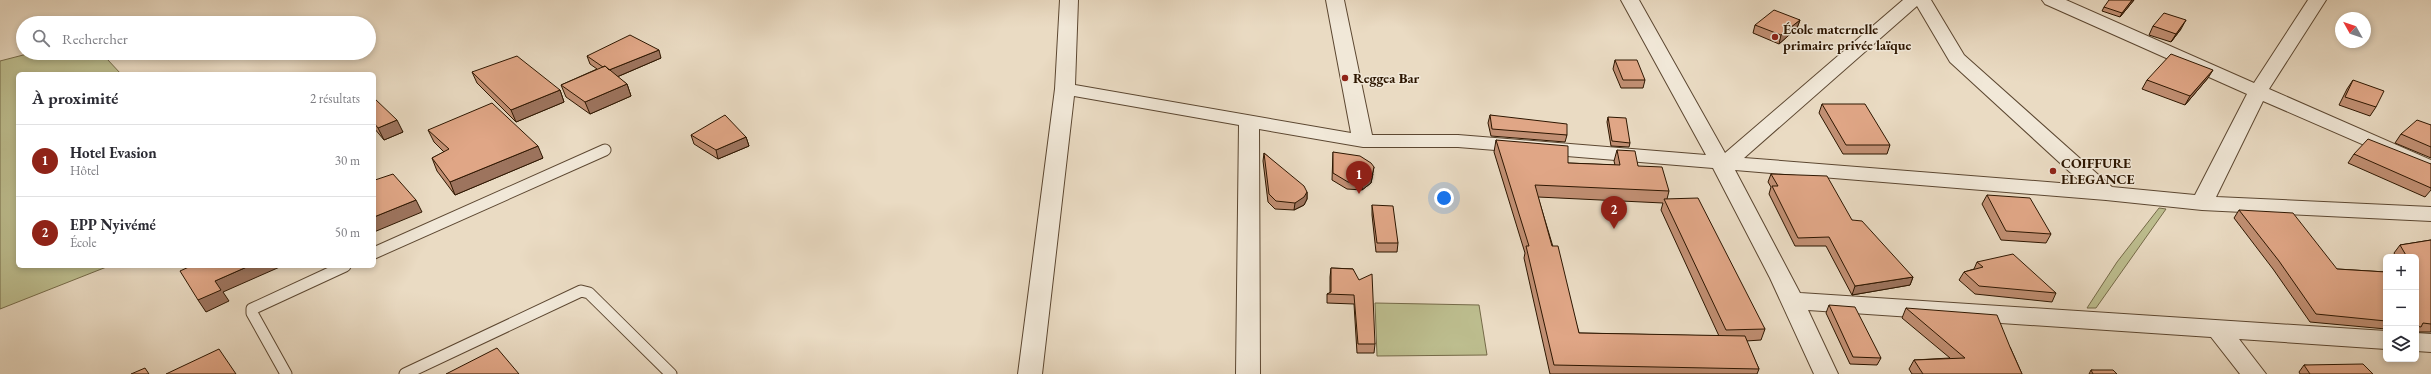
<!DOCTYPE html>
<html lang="fr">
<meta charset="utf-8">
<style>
body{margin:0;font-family:"EB Garamond",serif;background:#f2f2f3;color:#2b2b33}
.controls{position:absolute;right:12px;bottom:12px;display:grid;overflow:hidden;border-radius:6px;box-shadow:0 2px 6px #0003}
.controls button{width:36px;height:36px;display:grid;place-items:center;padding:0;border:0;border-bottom:1px solid #e1e1e2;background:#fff;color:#2b2b33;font:20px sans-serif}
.compass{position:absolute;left:2335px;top:12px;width:36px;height:36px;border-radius:50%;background:#fff;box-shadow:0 2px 6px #0003;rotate:310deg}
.you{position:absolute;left:1444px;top:198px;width:14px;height:14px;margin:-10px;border:3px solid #fff;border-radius:50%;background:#1a73e8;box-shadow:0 0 0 6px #1a73e833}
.badge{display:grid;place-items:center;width:26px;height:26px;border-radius:50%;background:#8f2418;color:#fff;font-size:13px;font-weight:700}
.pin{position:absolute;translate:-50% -33px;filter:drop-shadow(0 1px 2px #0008)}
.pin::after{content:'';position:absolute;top:21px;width:14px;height:12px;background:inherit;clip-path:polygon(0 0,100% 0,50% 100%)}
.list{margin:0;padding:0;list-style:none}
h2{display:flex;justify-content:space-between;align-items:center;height:52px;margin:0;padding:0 16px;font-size:17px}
h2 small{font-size:13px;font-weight:400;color:#7c7c81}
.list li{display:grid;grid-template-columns:26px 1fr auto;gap:12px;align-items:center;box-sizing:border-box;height:72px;padding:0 16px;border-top:1px solid #e1e1e2}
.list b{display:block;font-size:15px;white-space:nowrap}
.list p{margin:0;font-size:13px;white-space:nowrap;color:#7c7c81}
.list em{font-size:13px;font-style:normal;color:#7c7c81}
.icon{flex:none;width:22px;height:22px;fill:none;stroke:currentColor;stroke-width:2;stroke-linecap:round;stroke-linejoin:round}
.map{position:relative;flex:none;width:2431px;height:374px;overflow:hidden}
.search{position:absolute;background:#fff;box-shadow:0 2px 6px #0003;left:16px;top:16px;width:360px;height:44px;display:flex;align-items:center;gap:10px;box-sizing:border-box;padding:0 14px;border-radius:22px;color:#7c7c81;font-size:15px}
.panel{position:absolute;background:#fff;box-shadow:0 2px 6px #0003;left:16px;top:72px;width:360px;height:196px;border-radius:6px}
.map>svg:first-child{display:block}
.green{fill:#bdbe8f;stroke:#756a48}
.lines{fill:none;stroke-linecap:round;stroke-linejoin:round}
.service-casing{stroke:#5c4731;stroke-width:13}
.minor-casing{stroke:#5c4731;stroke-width:2}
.service{stroke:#f1e8d8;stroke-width:11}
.minor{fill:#f1e8d8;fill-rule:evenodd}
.wall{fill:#c18f73;stroke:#2d1600;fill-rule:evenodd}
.shaded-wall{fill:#9d745e;stroke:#2d1600}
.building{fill:#e0a686;stroke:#2d1600}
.poi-dot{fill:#8f2418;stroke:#f1e8d8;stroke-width:1.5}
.labels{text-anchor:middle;stroke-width:3;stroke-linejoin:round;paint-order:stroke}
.poi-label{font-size:14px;font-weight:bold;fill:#2d1600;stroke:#f1e8d8;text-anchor:start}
</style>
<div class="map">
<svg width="2431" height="374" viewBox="0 0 2431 374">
<rect width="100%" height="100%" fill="#eadbc3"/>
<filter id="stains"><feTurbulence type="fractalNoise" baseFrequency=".005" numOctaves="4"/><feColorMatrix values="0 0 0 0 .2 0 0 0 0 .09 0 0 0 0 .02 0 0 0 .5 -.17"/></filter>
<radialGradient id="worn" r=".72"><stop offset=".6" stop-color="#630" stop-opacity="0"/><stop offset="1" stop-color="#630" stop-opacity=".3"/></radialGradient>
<path class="green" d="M31 53H93L107 59 121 74H18V266H109L0 309V61Z
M2159 208 2166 209 2096 308H2087L2117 262Z
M1375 303 1479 305 1487 355 1377 356Z"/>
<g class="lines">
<defs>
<path id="service" d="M374 253 605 150
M286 374 252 313V309L345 266
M405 374 581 291 589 293 671 374"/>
<path id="minor" d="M1060 0H1078L1075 85 1351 133 1326 0H1344L1372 135H1458L1706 155 1621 0H1639L1725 153 1903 0H1931L1964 55 2112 187 2195 195 2247 94 2045 4 2042 0H2066L2254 83 2308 0H2326L2269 89 2431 160V174L2263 101 2216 197 2431 207V221L2202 210 2106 200 1735 170 1800 293 2386 331V349L2239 339 2266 374H2240L2211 337 1808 310 1838 374H1814L1770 278 1713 168 1458 147H1363L1259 129 1260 374H1236L1239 125 1074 96 1042 374H1018L1055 89ZM1917 6 1950 62 2084 185 1744 158Z
M2416 333 2431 334V352L2416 351Z"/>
</defs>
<use href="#service" class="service-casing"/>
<use href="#minor" class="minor-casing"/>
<use href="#service" class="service"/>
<use href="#minor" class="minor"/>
</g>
<path class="wall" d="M2134 0 2120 17 2102 11 2104 7Z
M1800 20 1797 28 1779 44 1753 33 1755 25Z
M2153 26 2181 29 2171 42 2149 35Z
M587 56 661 58 617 77 627 84 631 96 590 114 566 97 561 85 597 69 590 64Z
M1615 60 1645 80 1643 88H1621L1613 69Z
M472 72 560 90 564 102 516 122 477 83Z
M2208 78 2185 105 2142 89 2147 80Z
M2353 80 2376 107 2370 116 2339 105 2347 89Z
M374 98 403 132 384 140 374 128Z
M1822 104 1890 145 1887 154H1843L1819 113Z
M1490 115 1567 135 1565 142 1491 136 1488 123Z
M1608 117 1630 143 1629 147 1611 146 1607 122Z
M2431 125V158L2395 143 2401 134Z
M428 130 543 158 455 195 437 171 432 158 444 152 434 142Z
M691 135 746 137 749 146 718 159 694 144Z
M1496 140 1568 163 1615 165 1614 161 1617 150 1638 166 1669 191 1667 199 1765 329 1761 340 1746 341 1759 369 1757 374H1550L1524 258 1525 253 1494 152ZM1538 197 1663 203 1661 210 1719 336 1579 333Z
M1333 152 1373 174 1371 183 1362 190 1347 189 1332 180Z
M1264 153 1307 192V199L1304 205 1294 210 1275 209 1268 202 1263 161Z
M2354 154 2431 164V190L2425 197 2348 163Z
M1771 174 1852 220 1913 277 1910 285 1852 295 1826 246H1795L1769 194 1771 187 1768 182Z
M1987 195 2051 234 2046 243 2001 240 1982 204Z
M1372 205 1398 243 1397 252H1376L1372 215Z
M2239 210 2337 269 2386 272V329L2310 322 2273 269 2234 218Z
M2431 240V332H2417L2416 333V257H2396L2394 253 2400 245Z
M1977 262 2056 293 2052 302 1975 294 1959 280 1964 272 1974 269Z
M1331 268 1353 269 1375 344 1374 353H1357L1354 304 1327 303V294L1330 293V277Z
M1829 305 1881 358 1877 365 1850 364 1826 313Z
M1906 308 2010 347 2022 374H1912L1909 369 1914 360 1950 358 1902 318Z
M2304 365 2373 374H2300L2299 372Z
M2091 370 2117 374H2089Z"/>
<path class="shaded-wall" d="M2132 0H2134L2120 17 2122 13Z
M1800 20 1797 28 1779 44 1781 35Z
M2186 20 2181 29 2171 42 2176 34Z
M659 50 661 58 612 79 609 70Z
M2213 70 2208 78 2185 105 2190 96Z
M627 84 631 96 590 114 585 102Z
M560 90 564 102 516 122 511 110Z
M397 120 403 132 384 140 378 128Z
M746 137 749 146 718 159 716 150Z
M538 146 543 158 455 195 450 182Z
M1374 167 1371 183 1362 190 1363 183Z
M1307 192V199L1304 205 1294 210 1295 203Z
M416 200 422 212 374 232V217Z
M249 266H282L223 292 229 301 206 312 198 300 215 281Z
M1913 277 1910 285 1852 295 1855 286Z"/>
<path class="building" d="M2109 0H2132L2122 13 2104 7Z
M1774 10 1800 20 1781 35 1755 25Z
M2164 13 2186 20 2176 34 2153 26Z
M630 35 659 50 609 70 605 66 603 67 587 56Z
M2171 54 2213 70 2190 96 2147 80Z
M517 56 560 90 511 110 472 72Z
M1615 60H1637L1645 80H1623Z
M605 66 627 84 585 102 561 85Z
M2353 80 2384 91 2376 107 2345 97Z
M374 98 397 120 378 128 374 123Z
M492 103 538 146 450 182 432 158 449 149 428 130Z
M1822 104H1865L1890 145H1846Z
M725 115 746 137 716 150 691 135Z
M1490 115 1567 124V135L1492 129Z
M1608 117 1626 118 1630 143 1612 141Z
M2417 120 2431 125V147L2401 134Z
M2368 139 2431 164V188L2354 154Z
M1496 140 1568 146V163L1620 165 1617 150 1635 151 1638 166 1662 167 1669 191 1535 185 1552 246H1558L1579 333 1745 336 1759 369 1554 365 1526 246H1529Z
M1333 152 1360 156 1371 163 1374 167 1372 176 1363 183 1348 182 1333 173Z
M1264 153 1304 186 1307 192 1304 197 1295 203 1276 201 1269 194Z
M393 174 416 200 374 217V179L375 180Z
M1771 174 1827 176 1852 220 1862 221 1913 277 1855 286 1829 237 1798 238 1772 186H1778Z
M1987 195 2030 198 2051 234 2006 231Z
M1698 198 1765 329 1726 330 1664 199Z
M1372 205 1393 206 1398 243H1377Z
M2239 210 2293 213 2337 269 2386 272V321L2316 314 2279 261Z
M2431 240V324L2423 323 2421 327 2416 326V257H2407L2400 245Z
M2013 254 2056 293 1979 286 1964 272 1983 267 1977 262Z
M191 266H249L215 281 221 290 198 300 180 271Z
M1331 268 1353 269 1359 280 1372 274 1375 344H1358L1354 295 1327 294 1331 292Z
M1829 305 1855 307 1881 358 1853 357Z
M1906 308 1997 315 2010 347 2022 374H1923L1914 360 1965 358Z
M497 348 519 374H446Z
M219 349 236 374H166Z
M2363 364 2373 374H2310L2304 365Z
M145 368 149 374H131Z
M2091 370H2113L2117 374H2093Z"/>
<g class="poi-dot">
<circle cx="1775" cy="37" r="4"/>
<circle cx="1345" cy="78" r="4"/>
<circle cx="2053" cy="171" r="4"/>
</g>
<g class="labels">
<g class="poi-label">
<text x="1783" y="34">École maternelle<tspan x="1783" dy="16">primaire privée laïque</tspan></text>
<text x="1353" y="83">Reggea Bar</text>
<text x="2061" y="168">COIFFURE<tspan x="2061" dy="16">ELEGANCE</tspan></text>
</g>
</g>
<rect width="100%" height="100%" filter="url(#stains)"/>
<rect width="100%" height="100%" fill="url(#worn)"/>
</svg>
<div class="controls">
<button>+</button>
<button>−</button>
<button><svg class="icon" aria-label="layers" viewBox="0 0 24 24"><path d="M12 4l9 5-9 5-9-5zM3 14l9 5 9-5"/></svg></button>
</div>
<svg class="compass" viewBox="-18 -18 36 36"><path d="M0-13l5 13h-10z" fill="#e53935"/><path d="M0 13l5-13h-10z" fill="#7c7c81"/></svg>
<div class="you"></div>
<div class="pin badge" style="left:1359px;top:194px">1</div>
<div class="pin badge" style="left:1614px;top:229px">2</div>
<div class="search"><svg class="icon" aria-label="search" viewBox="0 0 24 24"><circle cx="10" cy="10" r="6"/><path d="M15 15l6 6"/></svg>Rechercher</div>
<section class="panel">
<h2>À proximité<small>2 résultats</small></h2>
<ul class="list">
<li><span class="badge">1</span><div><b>Hotel Evasion</b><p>Hôtel</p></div><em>30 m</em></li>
<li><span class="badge">2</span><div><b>EPP Nyivémé</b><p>École</p></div><em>50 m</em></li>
</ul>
</section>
</div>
